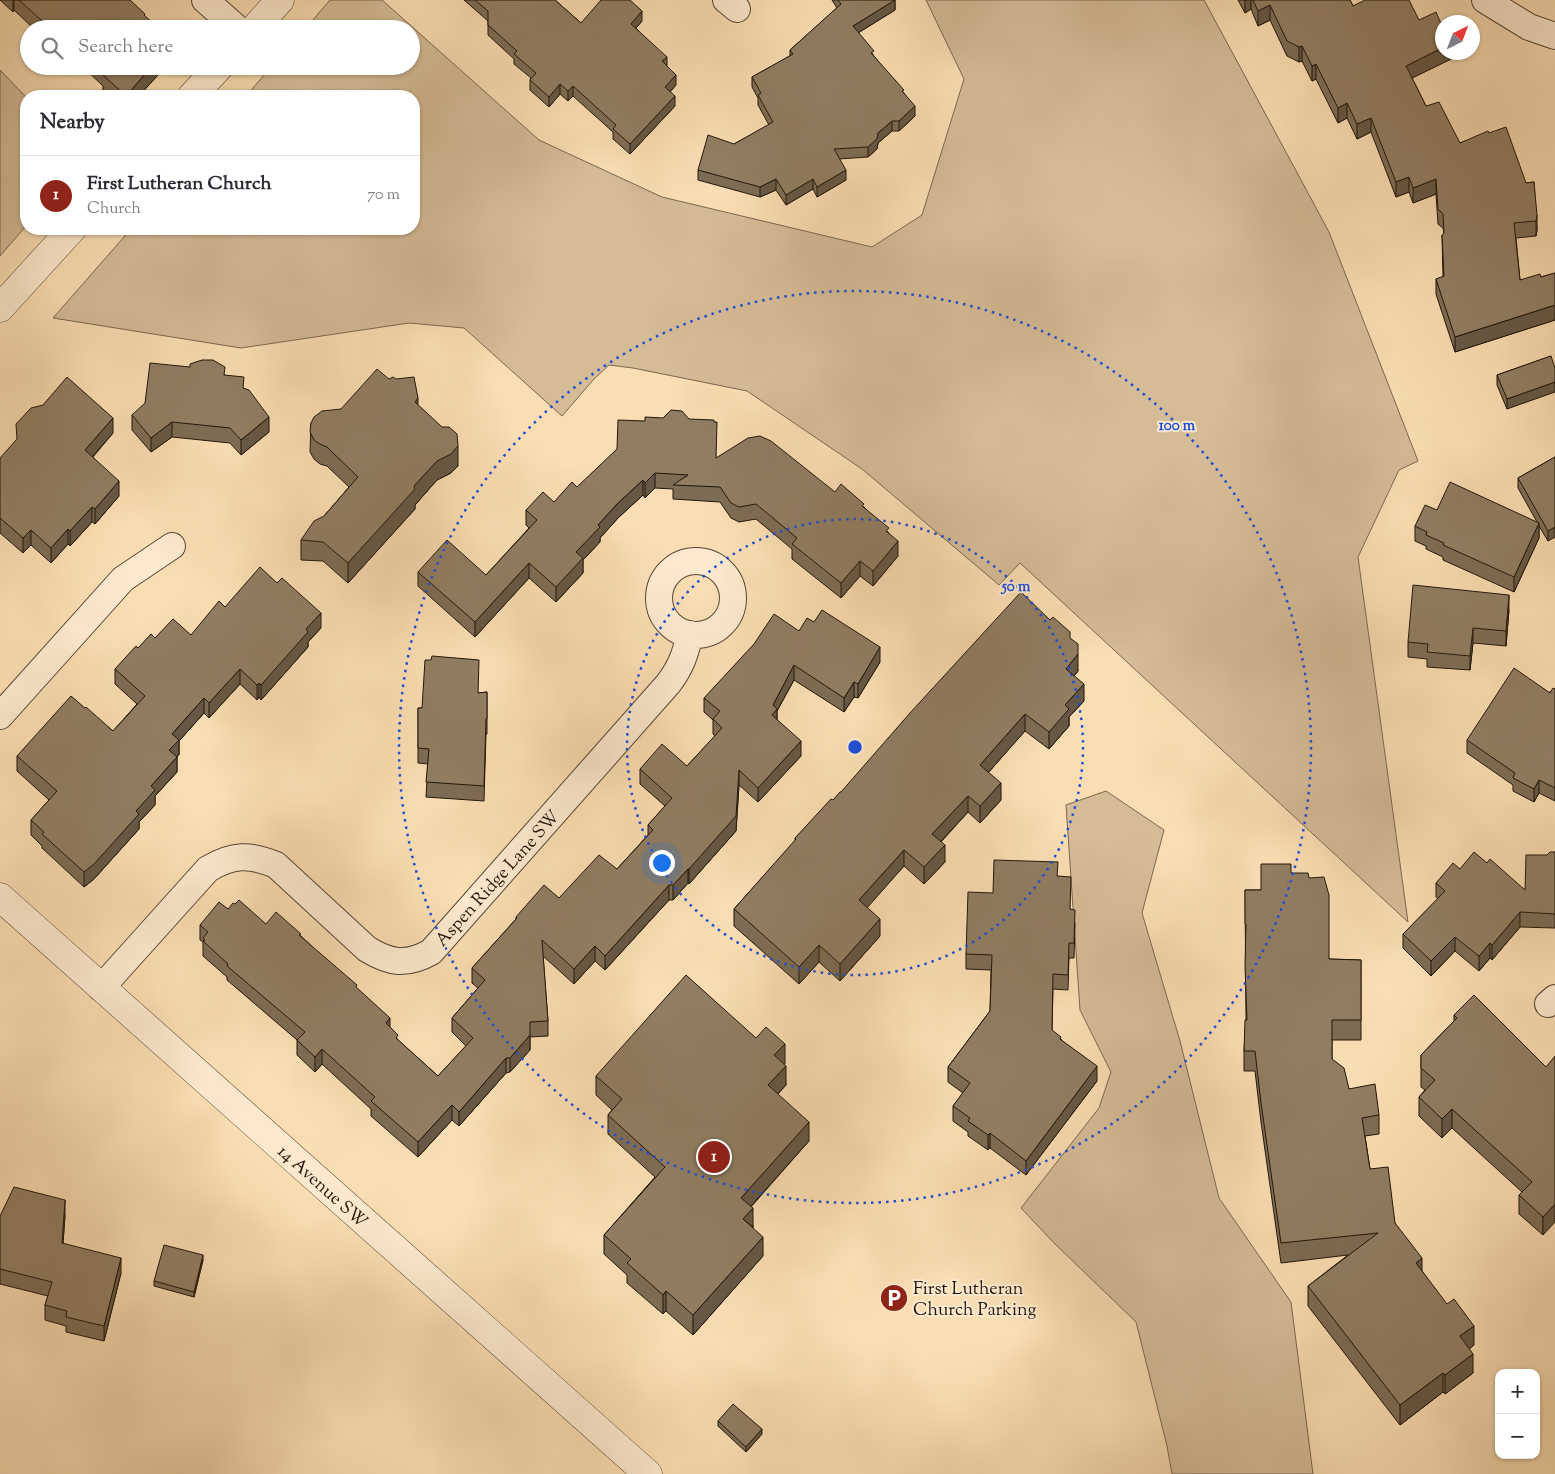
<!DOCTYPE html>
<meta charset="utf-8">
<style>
body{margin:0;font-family:"Sorts Mill Goudy",serif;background:#f2f2f3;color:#2b2b33}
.controls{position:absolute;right:15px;bottom:15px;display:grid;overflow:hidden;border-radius:10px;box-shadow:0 1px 4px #0004}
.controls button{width:45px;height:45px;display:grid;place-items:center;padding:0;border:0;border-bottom:1px solid #e1e1e2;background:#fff;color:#2b2b33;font:25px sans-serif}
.compass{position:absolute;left:1435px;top:15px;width:45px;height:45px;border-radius:50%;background:#fff;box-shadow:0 1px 4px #0004;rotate:42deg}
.you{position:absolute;left:661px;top:862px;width:18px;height:18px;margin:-12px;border:4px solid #fff;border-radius:50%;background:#1a73e8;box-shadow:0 0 0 8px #1a73e833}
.badge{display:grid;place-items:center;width:32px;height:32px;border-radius:50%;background:#8f2418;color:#fff;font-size:16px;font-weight:700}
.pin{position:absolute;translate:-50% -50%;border:2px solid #fff;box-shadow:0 1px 5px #0006}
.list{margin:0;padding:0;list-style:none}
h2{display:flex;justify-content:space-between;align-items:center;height:65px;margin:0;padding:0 20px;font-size:21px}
h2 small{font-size:16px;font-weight:400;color:#7c7c81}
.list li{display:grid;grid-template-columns:32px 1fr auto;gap:15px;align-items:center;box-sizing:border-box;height:80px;padding:0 20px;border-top:1px solid #e1e1e2}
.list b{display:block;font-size:19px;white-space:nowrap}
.list p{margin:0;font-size:16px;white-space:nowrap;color:#7c7c81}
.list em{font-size:16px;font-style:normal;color:#7c7c81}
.icon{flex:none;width:28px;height:28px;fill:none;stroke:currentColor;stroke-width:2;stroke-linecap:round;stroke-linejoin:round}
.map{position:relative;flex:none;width:1555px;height:1474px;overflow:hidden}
.search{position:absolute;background:#fff;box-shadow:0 1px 4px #0004;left:20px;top:20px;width:400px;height:55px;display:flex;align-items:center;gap:12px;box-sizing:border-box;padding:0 18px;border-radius:28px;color:#7c7c81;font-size:19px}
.panel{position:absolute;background:#fff;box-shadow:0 1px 4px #0004;left:20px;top:90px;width:400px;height:145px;border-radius:20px}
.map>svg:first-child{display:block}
.green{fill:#d5bb96;stroke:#7a6850}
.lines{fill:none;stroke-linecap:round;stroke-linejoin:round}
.minor-casing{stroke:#564835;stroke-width:28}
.tertiary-casing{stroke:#564835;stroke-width:29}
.minor{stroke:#fce9cd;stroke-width:26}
.tertiary{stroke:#fce9cd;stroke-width:28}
.wall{fill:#7d6c54;stroke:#20160b}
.shaded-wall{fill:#665845;stroke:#20160b}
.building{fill:#917d62;stroke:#20160b}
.ring{fill:none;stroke:#1d4ed8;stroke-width:2.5;stroke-dasharray:2.5 5}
.labels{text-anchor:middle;stroke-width:4;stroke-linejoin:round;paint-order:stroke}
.street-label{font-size:18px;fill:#20160b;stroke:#fce9cd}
.poi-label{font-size:18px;fill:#20160b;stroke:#fce9cd;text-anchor:start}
.centre{fill:#1d4ed8;stroke:#fce9cd;stroke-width:2.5}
.ring-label{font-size:15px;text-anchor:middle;font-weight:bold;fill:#1d4ed8;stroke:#fce9cd;stroke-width:4;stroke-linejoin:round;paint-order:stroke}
</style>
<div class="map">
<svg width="1555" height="1474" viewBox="0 0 1555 1474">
<rect width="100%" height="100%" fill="#faddb2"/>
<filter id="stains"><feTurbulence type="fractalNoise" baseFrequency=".004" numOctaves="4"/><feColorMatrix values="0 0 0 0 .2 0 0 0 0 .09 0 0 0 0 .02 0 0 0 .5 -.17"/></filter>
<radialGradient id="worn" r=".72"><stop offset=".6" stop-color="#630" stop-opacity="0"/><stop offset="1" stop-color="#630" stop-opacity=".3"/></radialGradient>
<path class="green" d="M330 0H382L539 140 662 197 872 247 922 215 964 79 926 0H1204L1329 232 1418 461 1399 470 1358 557 1408 922 1020 563 999 585 862 469 747 391 633 368 609 365 594 379 562 416 464 328 409 323 241 348 53 318 131 229H414V96H246L272 66H411V29H305Z
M0 70 26 97V226L0 256Z
M1106 791 1164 830 1142 913 1180 1041 1219 1198 1291 1302 1313 1474H1172L1167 1446 1136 1322 1055 1244 1021 1208 1099 1108 1111 1072 1080 1010 1066 805Z"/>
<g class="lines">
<defs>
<path id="minor" d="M205 0 238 29
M726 0 737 9
M1485 0 1529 27 1555 36
M659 598a37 37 0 1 1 74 0a37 37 0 1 1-74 0Z
M0 716 123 579 172 546
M101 988 208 869C233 854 250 854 276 865L367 949C390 963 406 966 431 952L668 684C681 667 685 655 690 634
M1548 1004 1555 998"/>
<path id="tertiary" d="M254 29 280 0
M192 96 220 66
M0 308 72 229
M0 897 648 1474"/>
</defs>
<use href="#minor" class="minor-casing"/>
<use href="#tertiary" class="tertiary-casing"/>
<use href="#minor" class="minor"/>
<use href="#tertiary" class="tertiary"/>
</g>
<path class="wall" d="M0 0H130L145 16 155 29H34L14 10 13 12Z
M464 0H555L581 23 642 21 636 28 667 66 676 85 670 92 675 106 630 154 613 139V132L573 96 568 101 560 94 549 107 530 90V80L531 78 514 64V59L488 35V21Z
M832 0H895V10L858 33 874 56 904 93 915 116 899 131H892L878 143 877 149 868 157 839 159 846 180 817 197 813 189 786 205 776 190 760 197 698 180V170L734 144 769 125 758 105V98L752 87V77L790 56V50L837 8Z
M1238 0H1350L1353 6 1419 20 1451 52V59L1412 78 1426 106 1460 143 1489 133 1526 183 1534 182 1537 230 1536 236 1516 238 1520 280 1541 277 1555 273V320L1455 352 1436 294V279L1443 277 1442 235 1444 233 1443 228 1438 224 1436 194 1413 203 1409 192 1396 197 1371 132 1357 139 1347 118 1338 123 1316 79 1312 81 1302 61 1299 62 1287 56 1270 20 1258 26 1251 9 1245 13Z
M82 66H166L139 96H110L103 90V86Z
M1551 356 1507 409 1497 385V375Z
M225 375 244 389 269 432 241 455 230 443 172 437 151 452 132 430V415Z
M418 405 458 466 451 473 437 480 415 505V509L348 583 323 561 301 560V540L324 516 349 487 327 466 320 464 314 459 310 452 311 423Z
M113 433 93 457 119 496 95 524 92 522 70 546 68 544 51 563 31 545 23 553 0 533V458Z
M1555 457 1548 541 1539 526V538L1514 592 1443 560V557L1426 549V546L1415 541V526L1437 510 1537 522 1518 488V478Z
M716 458 835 492 864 507 889 533 898 556 873 586 860 576 841 598 792 559V549L756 519 739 522 731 518 720 502 673 499V489L655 488 645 498 643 495 618 518 600 538V542L583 560V573L556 602 529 578 475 637 418 586V572L486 575 529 528 526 525V510L554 502 577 487Z
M225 607 321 628 308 642V647L261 700 259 697 257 700 240 684 209 718 204 713 179 741V755L177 757V772L155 796V805L139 822V829L94 879 84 887 42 848V846L31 835V820L49 800 17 771V756L85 708 113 731 137 704 115 684V669L138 648 155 638 191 635Z
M1509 610 1506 646 1473 643 1470 670 1427 667V659L1408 657V642Z
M799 631 880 662 858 698 854 697 844 712 794 680 777 711V720L801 756 758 802 739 785 736 831 689 884 688 883 673 900H669L605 970 595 961 574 984 543 956 548 1021V1036L530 1037V1050L510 1072 506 1073 459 1126 452 1120 418 1157 371 1116V1109L322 1064 315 1072 297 1055V1040L227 980V977L203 956V942L200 940V925L228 909 266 924 301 936 357 989 390 1027 398 1040 438 1076 466 1046 452 1032V1018L478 988 472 983V968L516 919V917L559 898 617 869 648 835V825L665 806 640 784V769L687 766 715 736 713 734V720L704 712V698Z
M1070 638 1078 671 1074 676 1084 701 1069 717V726L1049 749 1025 731 1007 751 988 773 1001 800 980 823 968 812 941 842 945 862 924 884 904 866 867 907 880 936 840 981 819 962 799 984 734 926V909L795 841V838L841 792Z
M1555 689V801L1539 793 1534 802 1513 791V785L1467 753V740Z
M487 692V734H486L484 801 426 797 428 764 418 763V708H422L479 693Z
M1555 852V928L1520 927 1492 960 1490 958 1479 971 1455 951 1431 976 1403 948V934L1438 899 1436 897V883L1460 869 1487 863 1525 890 1547 855Z
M1291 873 1309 878 1329 959 1361 960V1040H1332V1059L1349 1089 1379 1115V1134L1365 1136 1370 1169 1395 1223 1422 1271 1474 1345 1469 1349 1473 1373 1445 1394 1443 1392 1400 1425 1308 1306V1286L1348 1255 1281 1263 1261 1122 1255 1071H1244V1051L1246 1020 1245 890H1261Z
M1058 876 1070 909 1075 924 1074 958H1069L1068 990 1053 989 1052 1031 1061 1039 1097 1081 1026 1175 990 1148 988 1150 968 1136V1132L953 1121V1106L963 1093 948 1082V1067L990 1011 991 970 966 969V954L993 893Z
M1454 1015 1546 1067 1543 1235 1519 1214V1195L1522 1192 1452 1128 1442 1138 1419 1116V1097L1425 1090 1421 1087V1055L1454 1021Z
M784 1064 786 1085 778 1094 809 1141 751 1207 753 1227 763 1256 693 1335 666 1311 663 1314 627 1283V1275L604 1254V1235L655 1177 608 1134V1115L612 1110 596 1095V1076Z
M65 1215 63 1244 121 1273 104 1341 66 1332V1326L45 1320V1305L48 1296 0 1284V1216Z
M203 1260 194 1297 154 1286V1281Z
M718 1421 762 1434 746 1452 718 1426Z"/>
<path class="shaded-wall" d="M13 0H14V10L13 12Z
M895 0V10L853 36V26Z
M1245 0H1251V9L1245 13Z
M1270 5V20L1258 26V11Z
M642 11V21L631 34V24Z
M1302 46V61L1299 62V47Z
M1442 48V52H1451V59L1406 81V66Z
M667 57V67L662 61Z
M1316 64V79L1312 81V66Z
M152 66H166L139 96H126Z
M676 75V85L665 97V87Z
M560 84V94L549 107V97Z
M573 86V96L568 101V91Z
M675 96V106L630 154V144Z
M1347 103V118L1338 123V108Z
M915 106V116L899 131V121Z
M1371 118V132L1357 139V124Z
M892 121V131L878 143 877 149 868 157V147L878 133Z
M846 170V180L817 197V187Z
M1409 177V192L1396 197V182Z
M776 179V190L760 197V187Z
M813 179V189L786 205V195Z
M1436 179V194L1413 203V188Z
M1537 215V230L1536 236V221Z
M1555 305V320L1455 352V337Z
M1555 382V392L1507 409V399Z
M418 398V418L415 402Z
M269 417V432L241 455V440Z
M113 418V433L85 465V450Z
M172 422V437L151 452V438Z
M458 446V466L451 473 437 480 415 505V509L348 583V563L414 486 437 461Z
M655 473V488L645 498V483Z
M643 480V495L618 518 600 538V542L583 560V573L556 602V587L576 552 598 525 618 503Z
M119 481V496L95 524V509Z
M92 507V522L70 546V531Z
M1539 523V538L1514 592V577Z
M1555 527V537L1548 541V531Z
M68 529V544L51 563V548Z
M31 530V545L23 553V538Z
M898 541V556L873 586V571Z
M860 561V576L841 598V583Z
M529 563V578L475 637V622Z
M1509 595V610L1506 646V631Z
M321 613V628L308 642V647L261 700V685L306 629Z
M1473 628V643L1470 670V656Z
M880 647V662L858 698V684Z
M1078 654V671L1066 686V669Z
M794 665V680L777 711V724L772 730 773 705Z
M240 669V684L209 718V703Z
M854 682V697L844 712V698Z
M259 683V697L257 700V685Z
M1084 684V701L1069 717V726L1049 749V732L1065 705Z
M204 698V713L179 741V755L169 765V750L172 734Z
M1025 714V731L980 782V765Z
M801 741V756L758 802V788Z
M177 757V772L155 796V805L139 822V829L94 879 84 887V872L136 811 151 786Z
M739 770V785L736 831 689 884V869Z
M1539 780V793L1534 802V789Z
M1001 783V800L980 823V806Z
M968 796V812L932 851V834Z
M945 845V862L924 884V867Z
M904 850V866L859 917V900Z
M688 869V883L673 900V885Z
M669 885V900L605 970V956Z
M1520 912V927L1492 960V945Z
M880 919V936L840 981V964Z
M1455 937V951L1431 976V961Z
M1490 943V958L1479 971V956Z
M819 945V962L799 984V967Z
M595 946V961L574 984V969Z
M390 1018V1033L386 1023Z
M530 1035V1050L510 1072V1058Z
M785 1044V1064L774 1074V1055Z
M322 1049V1064L315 1072V1057Z
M506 1058V1073L459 1126V1112Z
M786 1066V1085L768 1104V1085Z
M1097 1066V1081L1026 1175V1161Z
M452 1105V1120L418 1157V1142Z
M1452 1109V1128L1442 1138V1119Z
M809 1122V1141L741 1217V1198Z
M990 1133V1148L988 1150V1135Z
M65 1200V1215L62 1258V1243Z
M1555 1204V1222L1543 1235V1217Z
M753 1208V1227L743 1219Z
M763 1237V1256L693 1335V1315Z
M203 1255V1260L194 1297V1292Z
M121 1258V1273L104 1341V1326Z
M1422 1258V1278L1416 1263Z
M666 1291V1311L663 1314V1295Z
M1474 1326V1345L1460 1356V1336Z
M1473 1354V1373L1445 1394V1375Z
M1443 1373V1392L1400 1425V1405Z
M762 1429V1434L746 1452V1447Z"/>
<path class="building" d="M19 0H130L145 14 144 15 155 25 153 27 155 29H51Z
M475 0H555L581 23 601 0H630L642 11 631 24 667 57 662 61 676 75 665 87 675 96 630 144 613 129 616 125 573 86 568 91 560 84 549 97 530 80 536 73 514 54 517 51 488 25V11Z
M838 0H895L853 26 874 51 871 53 904 90 902 91 915 106 899 121H892L878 133 877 139 868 147 834 149 846 170 817 187 813 179 786 195 776 179 760 187 698 170 708 135 734 144 773 122 758 95 761 93 752 77 793 54 790 50 841 4Z
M1253 0H1350L1353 6 1365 0H1409L1419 20 1436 12 1442 26V48L1406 66 1426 106 1439 102 1460 143 1488 131 1489 133 1506 127 1526 183 1534 182 1537 215 1536 221 1514 223 1520 280 1540 274 1541 277 1555 273V305L1455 337 1436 279 1444 276 1442 235 1444 233 1443 214 1438 209 1436 179 1413 188 1409 177 1396 182 1371 118 1357 124 1347 103 1338 108 1316 64 1312 66 1302 46 1299 47 1287 41 1270 5 1258 11Z
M98 66H152L126 96 103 75 106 73Z
M1551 356 1555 368V382L1507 399 1497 375Z
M202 360H213L225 367 224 375 244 377 243 388 249 390 269 417 241 440 230 428 172 422 151 438 132 415 145 403 150 363 190 367V364Z
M377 369 389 379 393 377 396 379 414 377 418 398 415 402 442 427H449L457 434 458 446 451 454 437 461 414 486 415 489 348 563 323 542 301 540 314 521 324 516 358 477 327 447 320 444 314 440 310 432 311 423 314 417 322 411 341 409Z
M67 377 113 418 85 450 119 481 95 509 92 507 70 531 68 529 51 548 31 530 23 538 0 518V458L17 439 16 424 31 408 43 405Z
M671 410 682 411 689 419 714 420V422H717L716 458 748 438 760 436 771 441 835 492 841 484 864 504 862 506 889 528 886 531 898 541 873 571 860 561 841 583 792 544 797 538 756 504 739 507 731 503 720 487 673 485 688 475 655 473 645 483 643 480 618 503 598 525 600 527 576 552 583 558 556 587 529 563 475 622 418 572 447 540 486 575 537 520 526 510 543 492 554 502 572 482 577 487 617 449 618 420 645 421V417L663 418Z
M1555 457V527L1548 531 1518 478Z
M1450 482 1539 523 1514 577 1443 545 1444 543 1426 535 1427 532 1415 526 1425 505 1437 510Z
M260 567 277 583 282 578 321 613 306 629 308 632 261 685 259 683 257 685 240 669 209 703 204 698 172 734 179 740 169 750 177 757 151 786 155 790 136 811 139 814 94 864 84 872 42 834 44 832 31 820 57 791 17 756 71 696 85 708 86 707 113 731 145 696 115 669 136 646 138 648 151 634 155 638 173 619 191 635 219 601 225 607Z
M1413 585 1509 595 1506 631 1473 628 1470 656 1427 652 1428 644 1408 642Z
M1021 592 1050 620 1053 617 1070 632V638L1078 644V654L1066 669 1084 684 1065 705 1069 709 1049 732 1025 714 980 765 1001 783 980 806 968 796 932 834 945 845 924 867 904 850 859 900 880 919 840 964 819 945 799 967 734 909 796 839 795 838 831 799 833 800 840 792H841L910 713Z
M822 610 880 647 858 684 854 682 844 698 794 665 773 705 777 709 772 715 801 741 758 788 739 770 736 816 689 869H688L673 885H669L605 956 595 946 574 969 542 940 548 1021 530 1022V1035L510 1058H506L459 1112 452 1105 418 1142 371 1101 375 1097 322 1049 315 1057 297 1040 305 1032 227 966 228 964 203 941 205 940 203 938 208 932 200 925 219 902 228 909 233 903 235 904 239 900 266 924 276 912 301 934 299 935 357 985 356 987 390 1018 386 1023 398 1035 396 1038 438 1076 473 1038 452 1018 485 980 472 968 517 918 516 917 544 885 559 898 599 855 617 869 653 830 648 825 672 798 640 769 662 744 687 766 722 728 713 719 720 711 704 698 754 644 774 614 799 631 807 618 814 622Z
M432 656 479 660 478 693 487 692V719H486L484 786 426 782 429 749 418 748V708H422L425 660H431Z
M1514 668 1550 693 1553 688 1555 689V788L1539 780 1534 789 1513 778 1515 773 1467 740Z
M1474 852 1487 863 1490 859 1525 890 1526 855H1547L1550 852H1555V914L1520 912 1492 945 1490 943 1479 956 1455 937 1431 961 1403 934 1445 891 1436 883 1453 863 1460 869Z
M994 860 1058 862 1057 876 1071 877 1070 909 1075 910 1074 943H1069L1068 975 1053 974 1052 1030 1061 1037 1060 1039 1097 1066 1026 1161 990 1133 988 1135 968 1121 970 1118 953 1106 970 1083 948 1067 990 1011 992 955 966 954 968 892 993 893Z
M1261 864H1291V873H1308L1309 878 1324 877 1329 895V959L1361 960V1020H1332V1059L1344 1068 1349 1089 1375 1084 1379 1115 1362 1118 1370 1169 1388 1167 1395 1223 1422 1258 1416 1263 1447 1304 1454 1299 1474 1326 1460 1336 1473 1354 1445 1375 1443 1373 1400 1405 1308 1286 1378 1233 1281 1243 1261 1103 1255 1051H1244L1245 1020H1247L1245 966 1246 924H1245V890H1261Z
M686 975 756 1038 766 1027 785 1044 774 1055 786 1066 768 1085 809 1122 741 1198 753 1208 743 1219 763 1237 693 1315 666 1291 663 1295 627 1263 631 1259 604 1235 665 1167 608 1115 622 1099 596 1076Z
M1474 995 1546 1067 1555 1056V1204L1543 1217 1519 1195 1532 1182 1452 1109 1442 1119 1419 1097 1435 1080 1421 1068V1055L1457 1018 1454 1015Z
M14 1187 65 1200 62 1243 121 1258 104 1326 66 1317 67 1311 45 1305 52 1282 0 1269V1216Z
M164 1245 203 1255 194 1292 154 1281Z
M733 1404 762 1429 746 1447 718 1421Z"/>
<g class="ring">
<circle cx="855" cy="747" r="228"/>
<circle cx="855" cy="747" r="456"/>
</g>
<defs>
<symbol id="parking-disc" viewBox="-11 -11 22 22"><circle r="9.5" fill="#8f2418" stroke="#fce9cd"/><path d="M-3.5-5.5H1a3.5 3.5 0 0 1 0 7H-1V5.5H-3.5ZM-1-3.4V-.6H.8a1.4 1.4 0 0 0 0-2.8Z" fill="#fff"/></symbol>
</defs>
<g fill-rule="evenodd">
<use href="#parking-disc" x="878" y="1282" width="32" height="32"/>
</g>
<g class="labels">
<g class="street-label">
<text transform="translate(497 878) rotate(-48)" y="6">Aspen Ridge Lane SW</text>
<text transform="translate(323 1186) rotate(42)" y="6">14 Avenue SW</text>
</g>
<g class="poi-label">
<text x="913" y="1294">First Lutheran<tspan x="913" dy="21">Church Parking</tspan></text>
</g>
</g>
<circle cx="855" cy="747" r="8" class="centre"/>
<g class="ring-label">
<text x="1177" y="430">100 m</text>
<text x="1016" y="591">50 m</text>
</g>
<rect width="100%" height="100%" filter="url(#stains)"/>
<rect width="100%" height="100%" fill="url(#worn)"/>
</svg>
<div class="controls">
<button>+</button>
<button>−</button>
</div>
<svg class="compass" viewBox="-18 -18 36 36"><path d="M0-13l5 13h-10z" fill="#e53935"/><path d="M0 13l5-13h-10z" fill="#7c7c81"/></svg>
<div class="you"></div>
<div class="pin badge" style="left:714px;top:1157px">1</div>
<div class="search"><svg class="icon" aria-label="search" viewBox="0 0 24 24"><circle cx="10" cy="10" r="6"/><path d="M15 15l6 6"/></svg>Search here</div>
<section class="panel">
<h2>Nearby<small></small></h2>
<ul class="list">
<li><span class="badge">1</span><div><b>First Lutheran Church</b><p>Church</p></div><em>70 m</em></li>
</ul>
</section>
</div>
